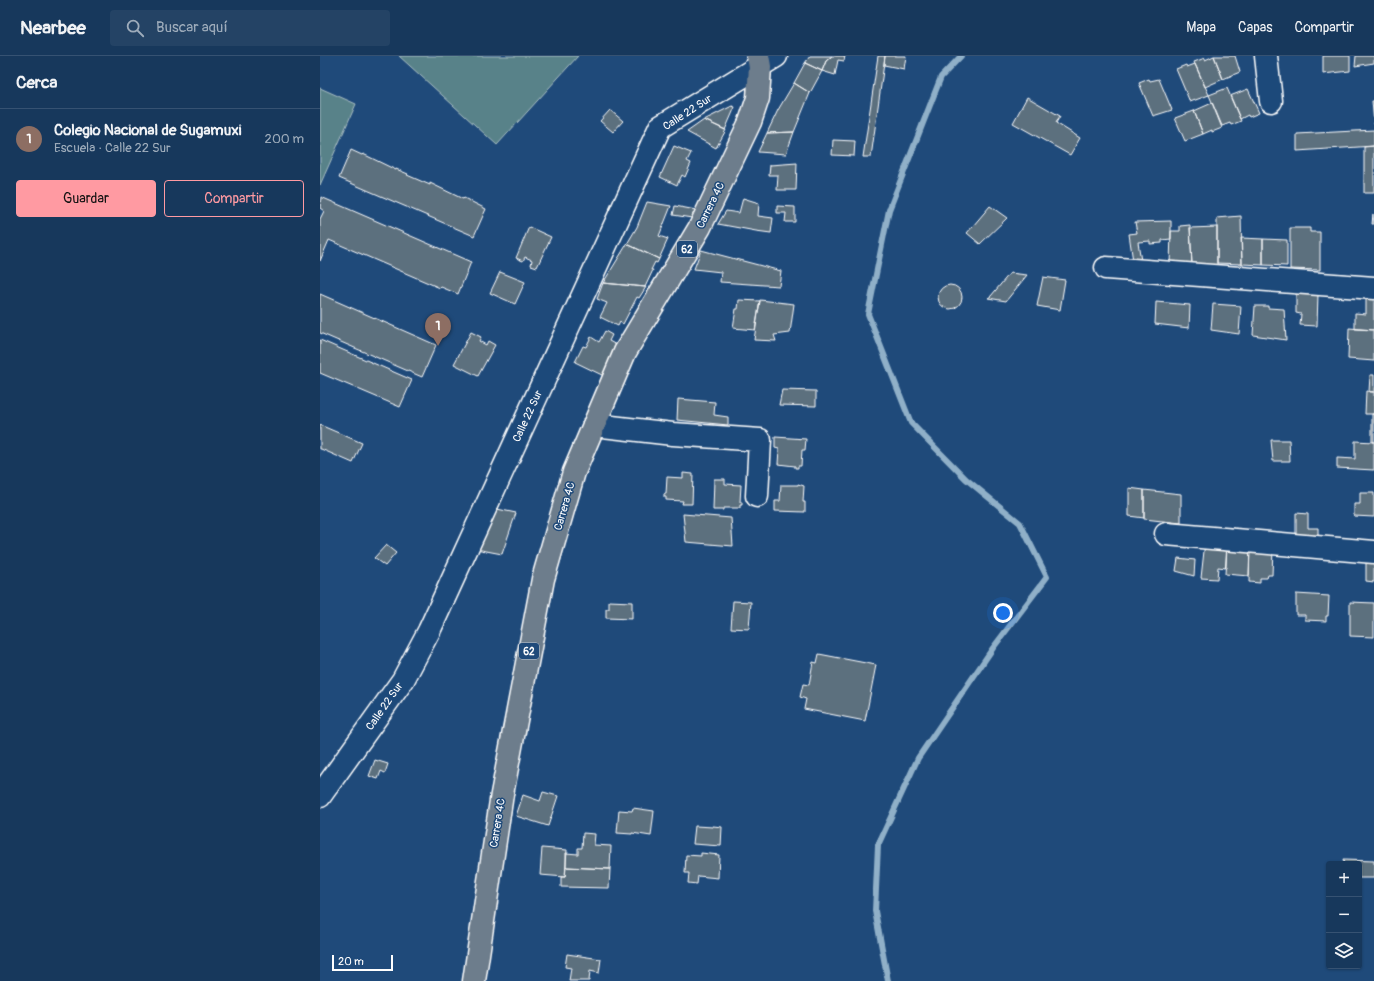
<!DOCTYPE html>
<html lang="es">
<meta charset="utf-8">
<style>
body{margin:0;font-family:Pangolin,sans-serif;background:#244365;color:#f1f3f6}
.controls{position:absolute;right:12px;bottom:12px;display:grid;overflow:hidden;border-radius:4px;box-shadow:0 1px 3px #0004}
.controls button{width:36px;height:36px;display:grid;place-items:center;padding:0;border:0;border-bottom:1px solid #365272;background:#17385c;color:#f1f3f6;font:20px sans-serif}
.scale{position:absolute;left:12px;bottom:10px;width:61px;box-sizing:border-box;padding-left:4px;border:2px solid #fff;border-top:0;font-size:11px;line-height:14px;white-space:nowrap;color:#fff;-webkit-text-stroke:3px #1f4a7a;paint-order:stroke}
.you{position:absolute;left:683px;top:557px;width:14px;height:14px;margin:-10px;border:3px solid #fff;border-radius:50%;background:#1a73e8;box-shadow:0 0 0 6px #1a73e833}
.badge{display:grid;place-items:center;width:26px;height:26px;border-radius:50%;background:#ff9aa2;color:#fff;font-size:13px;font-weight:700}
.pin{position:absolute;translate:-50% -33px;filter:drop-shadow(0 1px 2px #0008)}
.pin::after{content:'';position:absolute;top:21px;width:14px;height:12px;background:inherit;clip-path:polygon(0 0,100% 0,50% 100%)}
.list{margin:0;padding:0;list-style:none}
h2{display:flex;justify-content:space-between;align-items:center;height:52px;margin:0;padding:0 16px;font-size:17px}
h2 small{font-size:13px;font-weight:400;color:#9eacbb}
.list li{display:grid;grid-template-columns:26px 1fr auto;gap:12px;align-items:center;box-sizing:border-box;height:60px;padding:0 16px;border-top:1px solid #365272}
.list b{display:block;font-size:15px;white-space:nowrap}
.list p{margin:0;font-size:13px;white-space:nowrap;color:#9eacbb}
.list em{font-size:13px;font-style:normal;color:#9eacbb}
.actions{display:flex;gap:8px;padding:12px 16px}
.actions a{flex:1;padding:9px 0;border:1px solid #ff9aa2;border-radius:4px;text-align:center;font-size:14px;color:#ff9aa2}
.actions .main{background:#ff9aa2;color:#111}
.icon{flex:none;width:22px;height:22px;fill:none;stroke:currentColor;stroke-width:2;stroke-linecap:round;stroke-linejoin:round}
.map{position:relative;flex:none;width:1054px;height:925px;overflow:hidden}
header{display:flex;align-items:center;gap:24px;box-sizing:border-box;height:56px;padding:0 20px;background:#17385c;border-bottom:1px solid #365272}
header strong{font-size:19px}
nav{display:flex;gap:22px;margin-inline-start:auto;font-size:14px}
.search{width:280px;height:36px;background:#244365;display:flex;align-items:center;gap:10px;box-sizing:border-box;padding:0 14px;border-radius:4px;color:#9eacbb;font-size:15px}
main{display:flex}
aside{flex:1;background:#17385c}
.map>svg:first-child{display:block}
.green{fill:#588289;stroke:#acc0c4}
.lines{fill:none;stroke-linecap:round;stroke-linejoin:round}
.stream{stroke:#90b0c8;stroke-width:6}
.building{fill:#5c6f7e;stroke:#fff}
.minor-casing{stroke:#fff;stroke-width:25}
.major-casing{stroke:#fff;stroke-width:25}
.minor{stroke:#1f4a7a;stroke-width:22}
.major{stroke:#6d7d8c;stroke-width:22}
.labels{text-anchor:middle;stroke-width:3;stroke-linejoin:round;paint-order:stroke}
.shield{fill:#1f4a7a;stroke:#bcc9d7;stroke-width:1}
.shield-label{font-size:10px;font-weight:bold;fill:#fff}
.street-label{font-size:11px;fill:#fff;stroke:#1f4a7a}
</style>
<header>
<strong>Nearbee</strong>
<div class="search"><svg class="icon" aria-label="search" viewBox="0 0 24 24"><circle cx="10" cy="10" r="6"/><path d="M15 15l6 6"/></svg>Buscar aquí</div>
<nav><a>Mapa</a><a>Capas</a><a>Compartir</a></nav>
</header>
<main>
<aside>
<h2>Cerca<small></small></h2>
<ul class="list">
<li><span class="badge" style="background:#8d6e63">1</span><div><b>Colegio Nacional de Sugamuxi</b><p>Escuela · Calle 22 Sur</p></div><em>200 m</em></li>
</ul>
<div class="actions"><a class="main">Guardar</a><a>Compartir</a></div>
</aside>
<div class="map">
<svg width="1054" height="925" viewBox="0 0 1054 925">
<rect width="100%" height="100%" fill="#1f4a7a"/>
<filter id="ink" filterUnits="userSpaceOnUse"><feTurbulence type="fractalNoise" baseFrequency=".025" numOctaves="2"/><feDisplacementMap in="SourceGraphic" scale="8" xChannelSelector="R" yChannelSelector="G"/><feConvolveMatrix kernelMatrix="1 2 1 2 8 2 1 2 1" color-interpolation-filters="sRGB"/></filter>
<g filter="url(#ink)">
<path class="green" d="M79 0H258L177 89Z
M0 32 36 48 0 129Z"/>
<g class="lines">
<path class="stream" d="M568 925 555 855 558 789 598 702 673 592 727 521 700 467 646 423 591 367 548 258 569 154 621 21 641 0"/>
</g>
<path class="building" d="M490 0H512L506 5 502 15 485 7Z
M512 0H525L524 5 518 4 515 19 502 15 506 5Z
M558 0H565L551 101H543Z
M565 0H586L584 13 564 9Z
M894 0 903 23 885 31 874 6 885 2V4Z
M894 0H915L920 16 903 23Z
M1003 0H1030V15L1003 18Z
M1036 0H1054V7L1035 10Z
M485 7 502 15 490 37 474 27Z
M875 8 889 39 870 46 856 13 866 9 867 11Z
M829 23 830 25 839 23 852 54 833 60 819 27Z
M474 27 490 37 474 76 447 77 458 54Z
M907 32 921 65 911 69 910 67 902 70 889 39Z
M928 33 939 57 929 61 928 59 920 63 910 40Z
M707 41 740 60 736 67 760 82 750 99 693 67Z
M1052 45H1054V68Z
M892 47 902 72 892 76V74L883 78 874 55Z
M412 50 415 51 405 74 384 64Z
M290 54 303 65 293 76 280 65Z
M874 55 883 78 865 85 855 62Z
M384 64 406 74 396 92 367 76Z
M1054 74V90L977 95V78Z
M474 76 466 98 438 96 447 77Z
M513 84 535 85 534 100 512 99Z
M354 90 371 97 367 105 371 107 365 121 362 119 357 129 340 121Z
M1054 90V137H1044V91Z
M31 94 42 99 43 98 76 114V113L88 118 87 119 110 129V127L143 143 144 142 166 153 154 180 19 122Z
M477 107 476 134H457L458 119H449L450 109Z
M1 141 151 206 138 238 121 231 120 232 9 184 0 205V163L4 155 0 152Z
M423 142 439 147 438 160 453 162 451 177 436 175 398 168 406 155 419 157Z
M327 146 351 150 339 180 348 183 339 203 307 188 317 171Z
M355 150 376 154 372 162 353 159Z
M457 150 475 151V166H465L466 157H457Z
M670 150 687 162 660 188 647 177Z
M1053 158 1054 168H1052Z
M921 160 922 208 897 207V162Z
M851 165V183L842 184V187L830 188V185L818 186 821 205H813L809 178 817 177 815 166Z
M870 169 872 209H850L851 175H860V170Z
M209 171 231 181 217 211 211 209 212 204 205 201 203 205 196 202Z
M897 171V209H872L870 172Z
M970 172H990V176H1000V214L970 213Z
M921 182 943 183V209L922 208Z
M943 183 967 184V210L943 209Z
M307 188 339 203 337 207 335 206 331 214H333L325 231 283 227Z
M381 194 461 215 459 230 400 226 401 216 374 213Z
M180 216 205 226 195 248 170 237Z
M690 217 707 219 686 245 668 242 671 240Z
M723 221 745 224 740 254 717 250Z
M283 227 326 231 319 242 317 241 303 268 300 266 298 270 280 261 287 247 277 243Z
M618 241a12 12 0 1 1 24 0a12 12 0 1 1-24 0Z
M976 236 998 238 997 270 980 269 981 258 976 257Z
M0 238 116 289 102 321 0 277Z
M1046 242H1054V274L1035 273V257L1046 258Z
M419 244 440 245 435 274 413 272 416 253H418Z
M440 244 474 248 470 277 454 279 456 285 434 284Z
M836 246 870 249 869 272 835 268Z
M893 248 921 250 919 278 891 274Z
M935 250H948V252L964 253 966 284 933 279Z
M1029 272 1054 274V305L1028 303Z
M285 275 292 279 289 285 300 291 284 320 255 306 263 290 266 291 271 281 279 286Z
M151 276 161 281 159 285 166 289 168 285 175 289 158 320 134 308Z
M0 284 92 324 80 351 0 317Z
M1050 319H1054V336H1049Z
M462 334 496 335V350L459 349Z
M1046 335 1054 336V358H1045Z
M358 343 395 346 394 359 408 361V369L357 364Z
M1052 358H1054V386H1052Z
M0 369 42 387 33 407 1 393H0Z
M455 381 486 383 485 394H482L481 410H478V412H475V410L458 408 459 393 455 392Z
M951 384H969L970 405H953Z
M1035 385 1054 386V414L1017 412V402L1035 403Z
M363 417 373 418 372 448H362L363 445 346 444V441H344V438H346L347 421 363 422Z
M394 423H405V428L421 429 420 446H422V449H420V452H403V454H393Z
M478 428 484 430 483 446H485V456L455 455V445H460L461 429H478Z
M809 432 824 434V462L809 460Z
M824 434 861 438V467L824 463Z
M1040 437H1054V461L1034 460V448H1040Z
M177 453 196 457 182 498 156 493Z
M976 457 988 458V472H998V481L976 480Z
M363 458 411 462 413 490 366 486Z
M885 486 907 488 906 512 898 511 897 523 881 522Z
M907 488 930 490 929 520 905 518Z
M66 489 76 497 65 510 54 502Z
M930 490 953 492 952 519H948L947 522H940V527L929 526Z
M1046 501 1054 502V526L1046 525Z
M858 502 875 504 874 520 856 515Z
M976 538 1009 540 1008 560H1006V565L985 564V559H976Z
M289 545 312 546V563L286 562V553H289Z
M413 545 431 546 429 573 411 572Z
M1030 546 1054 547V581L1030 580Z
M499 598 556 609 545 665 484 653 486 643 480 641 483 628 489 629 493 606 497 607Z
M55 704 68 708 65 717 61 715 58 723 49 720Z
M223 736 238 740 228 770 196 760 203 739 220 745Z
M313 752 334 755 331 780 312 777V778L297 777 299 754 312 755Z
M375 770 393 771V770L402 771 401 790 373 788Z
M263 777 275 778 274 789 291 790 290 813 246 811V797L258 798V792H262Z
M222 792 247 794 245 821 220 819Z
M381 797 399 799 398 822 378 820 377 828 368 827 369 817H365L366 799 381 800Z
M1023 804 1054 805V822H1039V808H1024Z
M246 811 290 813 289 832 241 831V821H245Z
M247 898 281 903 279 917 270 915 269 925H249L251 912 245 911Z"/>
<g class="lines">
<defs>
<path id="minor" d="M946 0 951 45
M786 212 1054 232
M274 369 353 378 440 384 437 440
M846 478 1054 496
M0 740 83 624 109 575 340 71 456 0"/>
<path id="major" d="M154 925 182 738 223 523 254 416 305 296 380 171 430 66 438 42 440 11 438 0"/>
</defs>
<use href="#minor" class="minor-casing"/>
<use href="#major" class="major-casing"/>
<use href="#minor" class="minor"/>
<use href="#major" class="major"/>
</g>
</g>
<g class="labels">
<g class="shield">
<rect x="357" y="185" width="20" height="16" rx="3"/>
<rect x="199" y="587" width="20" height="16" rx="3"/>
</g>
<g class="shield-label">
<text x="367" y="197">62</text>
<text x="209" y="599">62</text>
</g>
<g class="street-label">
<text transform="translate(367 56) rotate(-33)" y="4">Calle 22 Sur</text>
<text transform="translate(390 149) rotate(-64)" y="4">Carrera 4C</text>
<text transform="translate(207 360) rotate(-65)" y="4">Calle 22 Sur</text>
<text transform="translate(244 450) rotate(-74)" y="4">Carrera 4C</text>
<text transform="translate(64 650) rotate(-55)" y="4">Calle 22 Sur</text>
<text transform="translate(177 767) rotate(-81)" y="4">Carrera 4C</text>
</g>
</g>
</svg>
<div class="controls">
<button>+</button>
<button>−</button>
<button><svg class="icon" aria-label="layers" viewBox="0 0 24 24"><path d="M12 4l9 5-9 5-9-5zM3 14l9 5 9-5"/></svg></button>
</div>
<div class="scale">20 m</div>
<div class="you"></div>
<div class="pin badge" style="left:118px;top:290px;background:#8d6e63">1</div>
</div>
</main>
